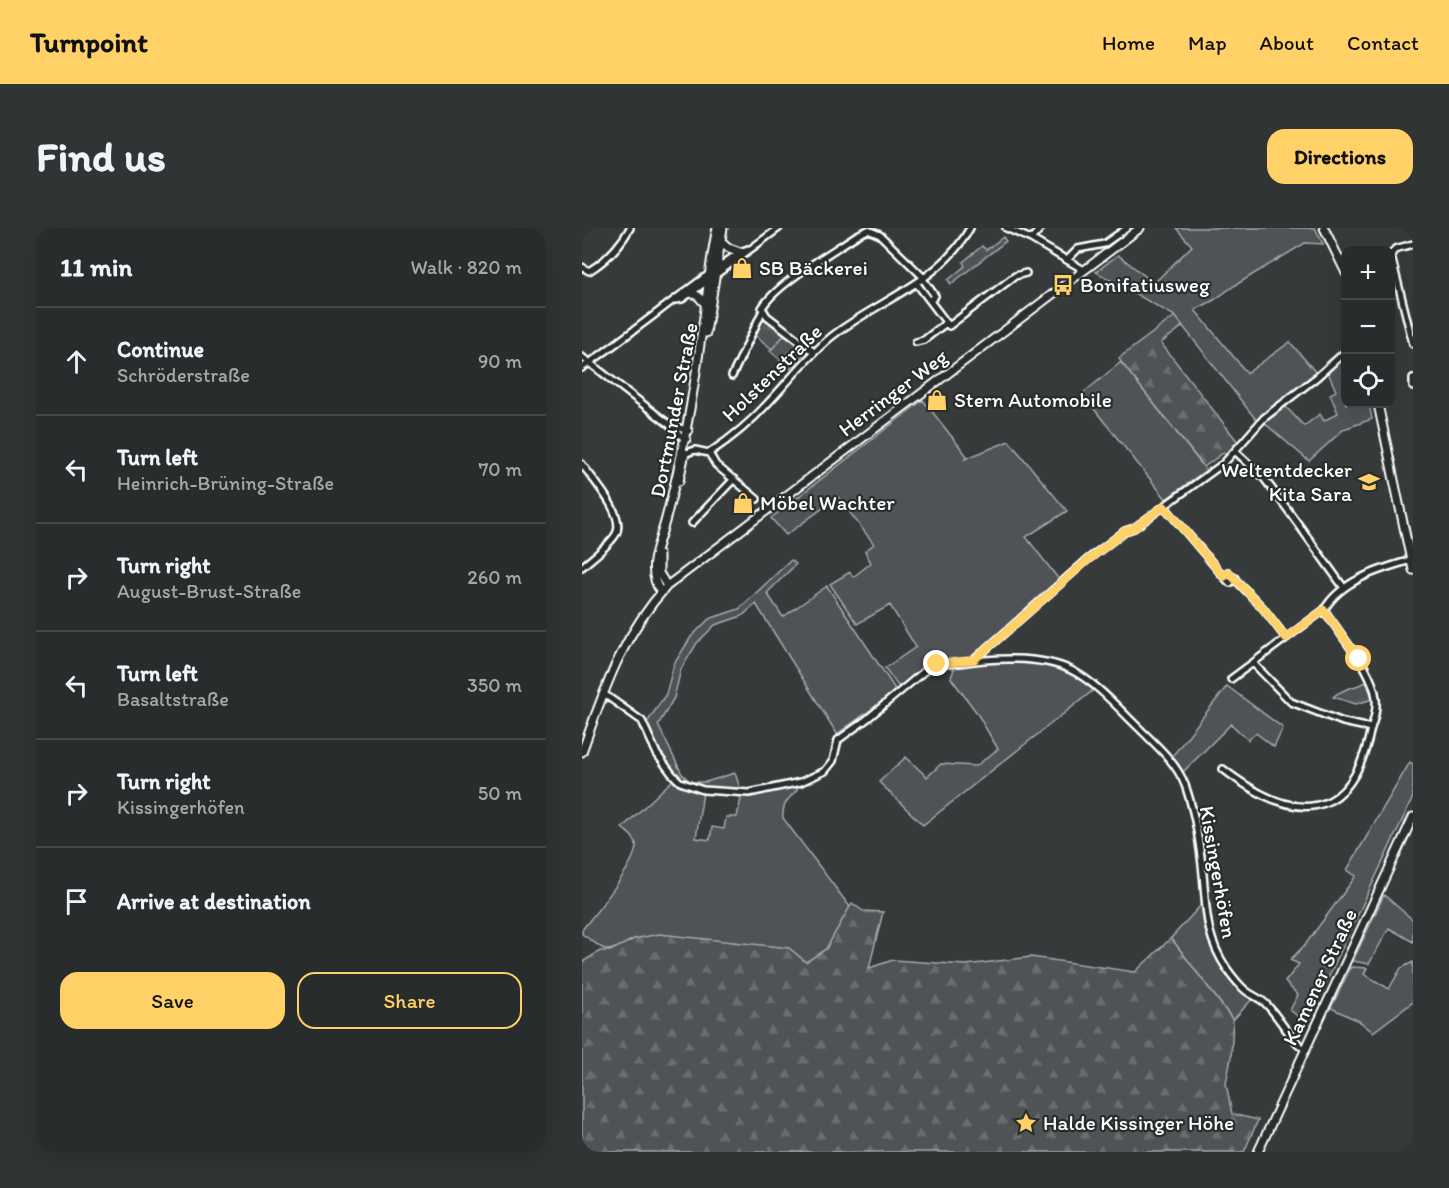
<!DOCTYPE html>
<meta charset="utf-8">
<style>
body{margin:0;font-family:Itim,sans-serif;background:#313434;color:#f1f3f6}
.controls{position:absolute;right:18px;top:18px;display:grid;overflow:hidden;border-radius:12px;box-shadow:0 6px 24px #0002}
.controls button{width:54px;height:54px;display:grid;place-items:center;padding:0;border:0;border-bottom:2px solid #454848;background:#292c2c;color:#f1f3f6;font:30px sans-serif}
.stop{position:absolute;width:18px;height:18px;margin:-14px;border:4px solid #ffd166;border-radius:50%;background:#fff}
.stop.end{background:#ffd166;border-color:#fff;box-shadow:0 2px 6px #0008}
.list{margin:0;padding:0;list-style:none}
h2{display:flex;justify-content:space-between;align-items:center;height:78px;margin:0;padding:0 24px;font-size:26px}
h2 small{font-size:20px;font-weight:400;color:#a5a7a9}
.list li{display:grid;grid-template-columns:39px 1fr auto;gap:18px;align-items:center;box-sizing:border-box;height:108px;padding:0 24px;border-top:2px solid #454848}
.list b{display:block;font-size:22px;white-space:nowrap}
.list p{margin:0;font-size:20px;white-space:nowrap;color:#a5a7a9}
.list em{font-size:20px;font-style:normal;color:#a5a7a9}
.actions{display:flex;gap:12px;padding:18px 24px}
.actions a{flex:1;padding:14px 0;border:2px solid #ffd166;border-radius:18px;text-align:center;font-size:21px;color:#ffd166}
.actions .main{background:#ffd166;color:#111}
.icon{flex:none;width:33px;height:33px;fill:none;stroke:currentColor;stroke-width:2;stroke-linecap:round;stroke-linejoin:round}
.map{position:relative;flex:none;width:831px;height:924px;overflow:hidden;border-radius:18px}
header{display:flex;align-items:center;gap:36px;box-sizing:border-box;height:84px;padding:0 30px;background:#ffd166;color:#111}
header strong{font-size:28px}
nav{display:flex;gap:33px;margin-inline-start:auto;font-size:21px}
.intro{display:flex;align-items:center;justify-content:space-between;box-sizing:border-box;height:144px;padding:0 36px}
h1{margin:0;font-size:42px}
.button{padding:15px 27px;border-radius:18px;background:#ffd166;color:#111;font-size:21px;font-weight:700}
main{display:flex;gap:36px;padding:0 36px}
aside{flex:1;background:#292c2c;border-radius:18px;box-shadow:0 6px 24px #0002}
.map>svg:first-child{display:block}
.green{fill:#505354;stroke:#a8a9aa;stroke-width:1.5}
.forest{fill:url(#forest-firs);stroke:#a8a9aa;stroke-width:1.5}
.park{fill:url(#park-tufts);stroke:#a8a9aa;stroke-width:1.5}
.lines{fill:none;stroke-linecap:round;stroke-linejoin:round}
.minor-casing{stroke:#fff;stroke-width:10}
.major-casing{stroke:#fff;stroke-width:11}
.minor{stroke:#2a2d2e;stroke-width:5}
.major{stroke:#2a2d2e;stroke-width:7}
.route{stroke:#ffd166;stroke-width:8}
.labels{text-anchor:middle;stroke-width:4.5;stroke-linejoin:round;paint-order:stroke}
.poi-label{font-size:21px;fill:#fff;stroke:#2a2d2e;text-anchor:start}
.street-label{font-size:21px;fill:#fff;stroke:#2a2d2e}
</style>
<header>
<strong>Turnpoint</strong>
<nav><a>Home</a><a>Map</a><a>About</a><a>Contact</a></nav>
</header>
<div class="intro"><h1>Find us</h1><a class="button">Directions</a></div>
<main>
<aside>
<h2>11 min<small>Walk · 820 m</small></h2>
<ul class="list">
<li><svg class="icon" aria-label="ahead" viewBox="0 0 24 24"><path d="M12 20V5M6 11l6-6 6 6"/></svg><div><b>Continue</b><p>Schröderstraße</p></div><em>90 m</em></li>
<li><svg class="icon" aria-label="left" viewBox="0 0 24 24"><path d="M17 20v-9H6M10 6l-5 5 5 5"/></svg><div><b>Turn left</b><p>Heinrich-Brüning-Straße</p></div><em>70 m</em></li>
<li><svg class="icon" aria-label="right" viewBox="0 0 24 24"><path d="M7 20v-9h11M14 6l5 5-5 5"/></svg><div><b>Turn right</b><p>August-Brust-Straße</p></div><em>260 m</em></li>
<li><svg class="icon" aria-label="left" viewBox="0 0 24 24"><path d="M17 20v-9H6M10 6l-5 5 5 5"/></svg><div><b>Turn left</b><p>Basaltstraße</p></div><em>350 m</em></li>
<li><svg class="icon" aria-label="right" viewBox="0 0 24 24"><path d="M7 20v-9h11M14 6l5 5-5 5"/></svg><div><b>Turn right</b><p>Kissingerhöfen</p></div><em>50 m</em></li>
<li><svg class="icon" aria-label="arrive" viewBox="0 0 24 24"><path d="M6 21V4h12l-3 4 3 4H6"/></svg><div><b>Arrive at destination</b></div></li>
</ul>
<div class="actions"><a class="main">Save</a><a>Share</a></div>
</aside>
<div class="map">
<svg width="831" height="924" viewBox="0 0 831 924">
<defs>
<pattern id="forest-firs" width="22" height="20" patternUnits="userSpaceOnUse" patternTransform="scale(1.5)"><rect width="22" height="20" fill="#505354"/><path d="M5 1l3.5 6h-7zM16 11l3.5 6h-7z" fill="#6a6d6e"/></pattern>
<pattern id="park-tufts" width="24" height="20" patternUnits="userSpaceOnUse" patternTransform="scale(1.5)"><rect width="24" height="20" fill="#505354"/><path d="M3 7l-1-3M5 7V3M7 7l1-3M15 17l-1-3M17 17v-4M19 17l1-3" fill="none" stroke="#6a6d6e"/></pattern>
</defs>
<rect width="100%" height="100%" fill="#373a3b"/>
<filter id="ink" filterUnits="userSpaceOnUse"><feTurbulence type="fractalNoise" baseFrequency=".0167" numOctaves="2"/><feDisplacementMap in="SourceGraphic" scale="12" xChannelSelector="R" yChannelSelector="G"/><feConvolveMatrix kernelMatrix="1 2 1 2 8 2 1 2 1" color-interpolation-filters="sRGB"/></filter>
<g filter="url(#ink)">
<path class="green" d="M594 0H733L741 16 723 15 652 58 632 72 613 82 665 145 708 114 735 146 675 193 593 88 514 44 536 27 572 55 610 18Z
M421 9 424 13 369 56 366 52 383 38 381 34 400 18 404 22Z
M763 124 764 176H787L790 191 762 201 727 233 681 194 702 177 722 198 738 186 742 193 756 185 748 166 754 163 745 142Z
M539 134 624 242 584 271 500 166Z
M341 172 385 228 383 231 427 213 485 283 444 309 478 353 391 429 346 436 321 458H316L303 440 334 419 308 377 275 396 248 356 268 344 271 349 289 335 283 323 292 316 256 269 204 307 189 290Z
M209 332 214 336 185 365 201 389 245 358 313 461V464L255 506 174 376 160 388 133 397 115 415 99 441 92 470 76 497 100 546 109 554H124L153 545 159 563C141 561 120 563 103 555 84 545 72 515 64 496L84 466 92 436 109 409 127 391 157 381Z
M438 432 482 439 514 460 341 597 297 554 324 529 345 549 359 536 394 538 416 521 395 485 369 450 374 435Z
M645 458 701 500 692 519 674 505 666 512 649 496 598 547 588 531Z
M828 534 831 536V569L725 795 708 782 716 767 703 754 717 736 708 732 723 717 774 648 765 642Z
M92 551 101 559 121 564 114 610 128 612 130 599 142 601 144 589H155L160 566 214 557 215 562C206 571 200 576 201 590L268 679 244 721 224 735 52 711C21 727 28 725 0 706V702C13 685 53 638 54 618 54 610 46 605 40 600Z
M802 667 831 692V714L807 700 787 736 771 733Z
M620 676C621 685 621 696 624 705 631 728 649 759 671 770L651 792 589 710Z
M831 734V774L791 804 777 793 749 780 769 739 785 740 782 746 807 761 819 740Z"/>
<path class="forest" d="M593 88 601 98 579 115 656 214 645 227 641 225 622 239 539 134 537 130Z
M203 106 225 123 209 141 188 123Z
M270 675 281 683 301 684 287 740 311 732 384 737 449 729 553 744 589 710 651 792 649 830 644 856 650 886 676 892 662 924H0V737L2 733 18 723H28L52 711 77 706 207 720 224 734 244 721Z"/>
<path class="park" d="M181 90 203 106 190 121 173 107Z
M784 454 791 471 774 476 751 469C760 460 773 460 784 454Z"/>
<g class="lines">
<defs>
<path id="minor" d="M424 0 449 11 502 42
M449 11 459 0
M831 16 813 21 809 27 831 116
M486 31 496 21 522 16 545 0
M0 39 7 43C25 32 38 18 48 0
M341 51 353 68 348 73
M335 56 367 98 433 48 444 45
M94 72 100 71 109 65 197 0
M334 114 342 112 364 95
M232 124 185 88 180 80C194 56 250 24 275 7L286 2 298 7 342 50
M0 129 88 197 96 206 105 211
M0 140C54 102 104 61 158 24L166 21
M150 148 181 82
M831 150V159
M88 197 107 203
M653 223 681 249 706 282 762 360
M127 225C148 211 169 194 186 175 207 153 225 129 249 109 296 72 358 55 388 0
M102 226 113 222 127 225 134 237 175 271
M0 236C11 252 44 287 34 306 27 318 11 329 0 339
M582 278 642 349 646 344 681 380 704 410
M110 295 152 251
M642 349 648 355 653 350
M393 431 505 332 543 303 552 300 642 235 682 190 735 149 764 123
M671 435 709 474 761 494 789 500C798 476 795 462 783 440L742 382
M649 451 742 382C759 352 798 341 829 332
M22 466 60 493 75 526 90 546 98 554 121 562 167 565 219 554 243 543 251 533 256 512 285 491 346 440C356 435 365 436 377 435 409 430 458 427 489 442 515 455 537 481 558 501 575 518 594 534 603 557 612 582 617 610 620 637 625 678 621 705 645 741 650 748 656 756 663 762 670 768 679 770 685 777 697 789 709 813 723 821
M641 541C711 595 769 598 789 500"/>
<path id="major" d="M742 0 764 45
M140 14 147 20 158 24
M109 65 116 68 123 76
M124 105 141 0
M796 176 831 342
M97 253 103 225
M77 327V345L85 358
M79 364C62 341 78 315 84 290 100 231 111 170 119 109 125 73 127 36 135 0
M0 524C23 460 39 409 85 358L558 0
M676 924 831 589"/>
</defs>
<use href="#minor" class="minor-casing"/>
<use href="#major" class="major-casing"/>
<use href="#minor" class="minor"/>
<use href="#major" class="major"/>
</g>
</g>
<g class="lines" filter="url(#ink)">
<path class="route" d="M355 436 392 432 506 332 543 303 552 300 582 278 642 349 646 344 681 380 704 410 742 382 777 431"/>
</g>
<defs>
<symbol id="shop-bare" viewBox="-9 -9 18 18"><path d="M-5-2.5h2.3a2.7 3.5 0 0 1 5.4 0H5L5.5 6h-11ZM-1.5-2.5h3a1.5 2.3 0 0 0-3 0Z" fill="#ffd166" stroke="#2a2d2e" stroke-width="2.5" paint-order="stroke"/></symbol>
<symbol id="bus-bare" viewBox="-9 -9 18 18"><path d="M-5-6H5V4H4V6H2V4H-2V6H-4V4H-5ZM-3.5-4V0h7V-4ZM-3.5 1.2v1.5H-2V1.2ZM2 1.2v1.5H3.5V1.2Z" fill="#ffd166" stroke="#2a2d2e" stroke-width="2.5" paint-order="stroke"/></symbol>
<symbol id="school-bare" viewBox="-9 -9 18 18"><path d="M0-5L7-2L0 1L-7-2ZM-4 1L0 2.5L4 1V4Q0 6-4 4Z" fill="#ffd166" stroke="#2a2d2e" stroke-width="2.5" paint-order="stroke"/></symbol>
<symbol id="sight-bare" viewBox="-9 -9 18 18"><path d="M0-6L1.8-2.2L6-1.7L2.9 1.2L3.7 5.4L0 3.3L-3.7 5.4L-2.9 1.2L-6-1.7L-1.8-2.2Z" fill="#ffd166" stroke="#2a2d2e" stroke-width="2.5" paint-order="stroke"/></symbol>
</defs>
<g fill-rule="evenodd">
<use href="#shop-bare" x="145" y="25" width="30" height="30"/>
<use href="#bus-bare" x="466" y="42" width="30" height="30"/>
<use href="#shop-bare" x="340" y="157" width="30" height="30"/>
<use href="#school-bare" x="772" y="239" width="30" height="30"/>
<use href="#shop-bare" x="146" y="260" width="30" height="30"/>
<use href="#sight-bare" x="429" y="880" width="30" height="30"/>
</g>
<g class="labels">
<g class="poi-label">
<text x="177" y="47">SB Bäckerei</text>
<text x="498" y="64">Bonifatiusweg</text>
<text x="372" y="179">Stern Automobile</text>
<text x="770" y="249" text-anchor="end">Weltentdecker<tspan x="770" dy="24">Kita Sara</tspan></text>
<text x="178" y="282">Möbel Wachter</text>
<text x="461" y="902">Halde Kissinger Höhe</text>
</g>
<g class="street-label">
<text transform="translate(190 145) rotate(-44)" y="7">Holstenstraße</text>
<text transform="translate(311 165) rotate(-37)" y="7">Herringer Weg</text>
<text transform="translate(92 182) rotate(-79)" y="7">Dortmunder Straße</text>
<text transform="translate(636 644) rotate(80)" y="7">Kissingerhöfen</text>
<text transform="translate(738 749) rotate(-65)" y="7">Kamener Straße</text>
</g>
</g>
</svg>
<div class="controls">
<button>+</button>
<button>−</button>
<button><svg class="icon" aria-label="locate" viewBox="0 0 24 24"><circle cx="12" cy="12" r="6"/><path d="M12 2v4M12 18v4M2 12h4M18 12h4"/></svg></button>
</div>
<div class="stop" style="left:777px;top:431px"></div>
<div class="stop end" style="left:355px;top:436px"></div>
</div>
</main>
